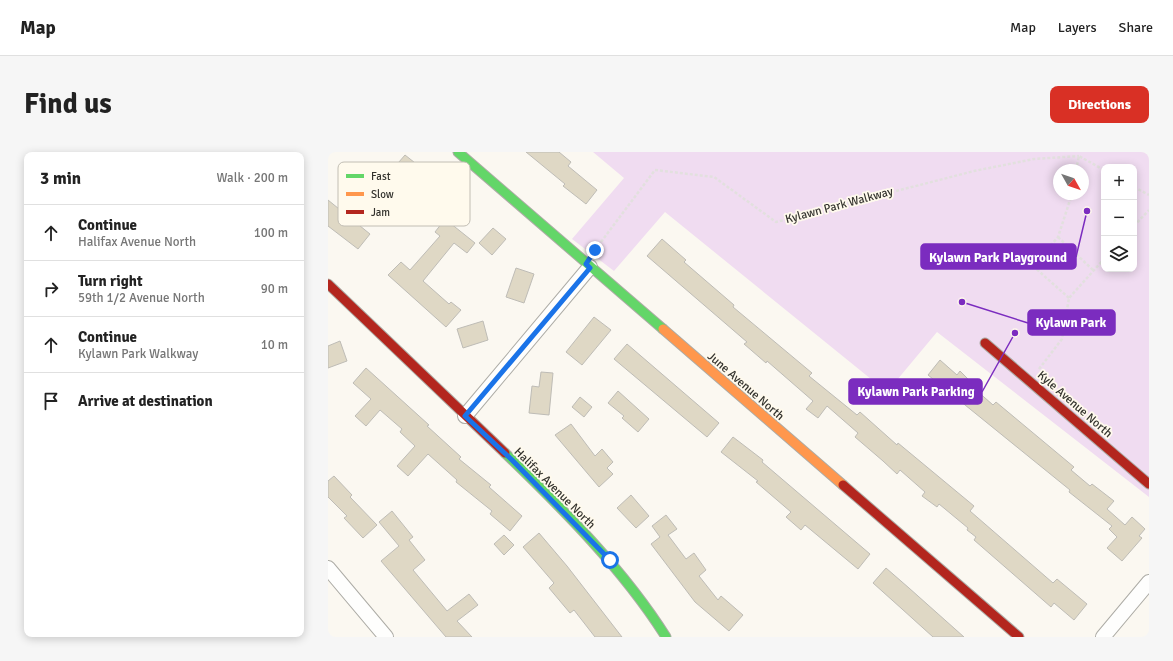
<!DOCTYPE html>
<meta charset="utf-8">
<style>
body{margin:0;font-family:Signika,sans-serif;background:#f6f6f6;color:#222}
.controls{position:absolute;right:12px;top:12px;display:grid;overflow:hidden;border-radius:8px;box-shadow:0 2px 10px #0003}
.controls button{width:36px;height:36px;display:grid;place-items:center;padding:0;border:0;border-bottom:1px solid #e0e0e0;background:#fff;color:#222;font:20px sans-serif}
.compass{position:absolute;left:725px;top:12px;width:36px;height:36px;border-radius:50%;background:#fff;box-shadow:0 2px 10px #0003;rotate:130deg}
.stop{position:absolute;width:12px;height:12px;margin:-9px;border:3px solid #1a73e8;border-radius:50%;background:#fff}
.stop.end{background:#1a73e8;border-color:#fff;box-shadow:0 1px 4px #0008}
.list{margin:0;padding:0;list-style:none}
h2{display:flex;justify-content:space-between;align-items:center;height:52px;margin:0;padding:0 16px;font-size:17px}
h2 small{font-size:13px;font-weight:400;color:#767676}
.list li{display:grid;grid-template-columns:26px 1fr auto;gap:12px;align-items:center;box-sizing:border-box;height:56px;padding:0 16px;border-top:1px solid #e0e0e0}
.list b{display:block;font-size:15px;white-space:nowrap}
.list p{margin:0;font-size:13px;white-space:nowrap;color:#767676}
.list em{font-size:13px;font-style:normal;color:#767676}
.icon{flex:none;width:22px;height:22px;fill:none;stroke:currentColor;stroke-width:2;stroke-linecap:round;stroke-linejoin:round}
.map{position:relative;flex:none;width:821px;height:485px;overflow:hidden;border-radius:8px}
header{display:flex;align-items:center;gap:24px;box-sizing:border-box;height:56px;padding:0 20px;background:#fff;border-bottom:1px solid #e0e0e0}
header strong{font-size:19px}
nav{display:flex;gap:22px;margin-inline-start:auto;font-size:14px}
.intro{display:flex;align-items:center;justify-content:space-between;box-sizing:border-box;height:96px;padding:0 24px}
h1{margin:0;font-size:28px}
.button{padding:10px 18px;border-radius:8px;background:#d93025;color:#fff;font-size:14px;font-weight:700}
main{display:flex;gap:24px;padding:0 24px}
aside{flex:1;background:#fff;border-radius:8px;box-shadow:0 2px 10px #0003}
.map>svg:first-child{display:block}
.green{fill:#f0dcf1;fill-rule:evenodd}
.building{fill:#dfd8c5;stroke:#bebcb6}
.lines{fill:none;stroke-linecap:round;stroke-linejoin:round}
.street-casing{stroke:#adaca6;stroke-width:16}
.fast-casing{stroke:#adaca6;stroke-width:11}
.slow-casing{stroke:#adaca6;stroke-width:11}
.jam-casing{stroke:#adaca6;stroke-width:11}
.path{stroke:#e2e0de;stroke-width:2.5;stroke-dasharray:3 2;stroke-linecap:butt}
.street{stroke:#fefefd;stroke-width:14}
.fast{stroke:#63d668;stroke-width:9}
.slow{stroke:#ff974d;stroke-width:9}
.jam{stroke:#b3261e;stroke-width:9}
.route{stroke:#1a73e8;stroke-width:5}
.labels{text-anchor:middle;stroke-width:3.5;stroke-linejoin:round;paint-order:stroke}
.street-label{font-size:12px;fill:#34332e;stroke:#fffaed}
.key{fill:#fffaed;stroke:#c2beb4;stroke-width:1}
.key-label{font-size:11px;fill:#34332e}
.leader{fill:none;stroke:#7b2cbf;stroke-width:1.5}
.callout-dot{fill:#7b2cbf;stroke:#fffaed;stroke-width:1.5}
.callout{fill:#7b2cbf;stroke:#7b2cbf;stroke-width:1.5}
.callout-label{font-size:13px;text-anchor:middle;font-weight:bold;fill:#fff}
</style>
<header>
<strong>Map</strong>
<nav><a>Map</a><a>Layers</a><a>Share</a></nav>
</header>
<div class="intro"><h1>Find us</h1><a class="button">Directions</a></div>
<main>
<aside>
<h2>3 min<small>Walk · 200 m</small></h2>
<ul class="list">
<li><svg class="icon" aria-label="ahead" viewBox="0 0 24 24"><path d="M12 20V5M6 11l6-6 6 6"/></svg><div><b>Continue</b><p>Halifax Avenue North</p></div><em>100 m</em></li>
<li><svg class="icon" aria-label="right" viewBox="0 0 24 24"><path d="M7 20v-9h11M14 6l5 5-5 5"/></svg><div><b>Turn right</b><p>59th 1/2 Avenue North</p></div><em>90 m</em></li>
<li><svg class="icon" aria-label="ahead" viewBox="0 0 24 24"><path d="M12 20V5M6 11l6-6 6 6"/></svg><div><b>Continue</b><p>Kylawn Park Walkway</p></div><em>10 m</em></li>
<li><svg class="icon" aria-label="arrive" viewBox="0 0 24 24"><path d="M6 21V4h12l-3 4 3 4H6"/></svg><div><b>Arrive at destination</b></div></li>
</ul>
</aside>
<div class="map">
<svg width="821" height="485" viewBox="0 0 821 485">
<rect width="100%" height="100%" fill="#fbf8f1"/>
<path class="green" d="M265 0H821V345L609 180 559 240 337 60 286 119 244 87 296 26ZM776 15H806V117H776ZM731 18H755V42H731Z"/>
<path class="building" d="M198 0H231L243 10 240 14 269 38 258 52 235 34 237 32Z
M77 3 139 52 124 72 109 60 112 56 64 18Z
M0 48 42 82 30 97 0 74Z
M117 67 147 91 139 101 126 91 95 129 121 152 123 150 133 158 118 175 60 123 73 110 82 118 112 84 107 80Z
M165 76 178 87 164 103 151 91Z
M334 87 358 108 356 110 406 153 405 155 484 221 481 224 529 263 532 260 569 293 570 291 646 354 642 359 725 431 729 427 759 452 746 468 726 451 723 455 646 388 648 385 639 378 640 376 611 352 609 355 594 344 597 340 572 318 569 322 555 309 527 285 530 281 499 254 490 266 478 257 485 249 439 209 438 211 416 192 419 190 319 104Z
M188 116 206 122 196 151 178 145Z
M266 165 283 178 254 213 238 200Z
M155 169 160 188 135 196 129 177Z
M12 189 19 209 0 216V194Z
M299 192 391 271 379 285 286 207Z
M612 208 629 223 632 219 641 228 639 230 665 253 668 250 746 315 743 318 762 334 764 332 786 349 779 357 797 373 804 365 817 377 811 384 814 386 794 409 779 396 789 385 781 377 784 374 741 340 742 338 600 223Z
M38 216 101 273 99 274 133 305 131 307 163 333 161 335 194 364 182 379 162 362 164 359 128 330 129 328 100 302 80 324 69 314 87 294 72 280 74 277 52 258 38 274 27 264 43 247 25 231Z
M213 220 225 221 221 263 201 261 204 234 211 235Z
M290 239 321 267 310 280 294 266 296 264 280 251Z
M252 245 264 255 256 265 244 255Z
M243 272 267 304 274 297 285 310 279 316 285 322 271 335 227 283Z
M405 285 435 308 434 310 542 402 530 417 477 373 473 378 458 365 463 360 428 330 430 329 393 300Z
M6 324 24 343 22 345 49 373 35 386 16 366 19 364 0 345V329Z
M303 343 321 364 308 376 289 356Z
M64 359 85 385 81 388 97 408 85 418 119 459 141 442 150 453 129 469 144 485H118L53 409 71 394 51 370Z
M338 363 349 377 340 383 358 407 366 401 378 418 371 424 390 448 393 444 415 463 401 479 367 450 323 392 332 385 324 374Z
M211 381 239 414 294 485H267L246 458 242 461 221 436 226 431 195 395Z
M176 383 186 393 176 403 166 392Z
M558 416 581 436 636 485H605L574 457 545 431Z"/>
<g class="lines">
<defs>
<path id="street" d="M137 264 262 115
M0 416 58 485
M775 485 821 430"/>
<path id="fast" d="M130 0 335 177
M177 301C234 356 296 418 338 485"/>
<path id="slow" d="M335 177 515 333"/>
<path id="jam" d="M0 132 177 301
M657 191 821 332
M515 333 691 485"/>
</defs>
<use href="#street" class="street-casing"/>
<use href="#fast" class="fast-casing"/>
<use href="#slow" class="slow-casing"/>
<use href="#jam" class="jam-casing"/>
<path class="path" d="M748 18 751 4 776 18
M806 35 821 43
M806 74 821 58
M730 85 766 119
M267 98 327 18 386 25 448 70 646 19 706 7 751 4
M741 146 705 114 730 85 744 42
M711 217 734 187 741 146 776 107"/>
<use href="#street" class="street"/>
<use href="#fast" class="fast"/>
<use href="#slow" class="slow"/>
<use href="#jam" class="jam"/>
</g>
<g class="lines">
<path class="route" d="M267 98 258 112 262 116 137 264 184 308 282 408"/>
</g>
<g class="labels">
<g class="street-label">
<text transform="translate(511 53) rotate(-15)" y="4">Kylawn Park Walkway</text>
<text transform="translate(418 234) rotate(41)" y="4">June Avenue North</text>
<text transform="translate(747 252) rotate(41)" y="4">Kyle Avenue North</text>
<text transform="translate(227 336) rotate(45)" y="4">Halifax Avenue North</text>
</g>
</g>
<rect x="10" y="10" width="132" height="64" rx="6" class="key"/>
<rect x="18" y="22" width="18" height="4" fill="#63d668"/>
<rect x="18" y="40" width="18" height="4" fill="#ff974d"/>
<rect x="18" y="58" width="18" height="4" fill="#b3261e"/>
<g class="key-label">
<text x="43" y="28">Fast</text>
<text x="43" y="46">Slow</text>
<text x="43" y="64">Jam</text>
</g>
<path class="leader" d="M759 59L748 105M634 150L700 171M687 181L654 240"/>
<g class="callout-dot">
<circle cx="759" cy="59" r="4"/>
<circle cx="634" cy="150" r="4"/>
<circle cx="687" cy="181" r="4"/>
</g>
<g class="callout">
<rect x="593" y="92" width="155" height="25" rx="4"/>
<rect x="700" y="158" width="87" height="25" rx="4"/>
<rect x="521" y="227" width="133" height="25" rx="4"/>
</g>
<g class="callout-label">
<text x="670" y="110">Kylawn Park Playground</text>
<text x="743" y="175">Kylawn Park</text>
<text x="588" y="244">Kylawn Park Parking</text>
</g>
</svg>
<div class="controls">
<button>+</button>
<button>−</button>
<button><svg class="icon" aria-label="layers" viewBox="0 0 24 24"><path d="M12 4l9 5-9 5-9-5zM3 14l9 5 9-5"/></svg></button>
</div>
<svg class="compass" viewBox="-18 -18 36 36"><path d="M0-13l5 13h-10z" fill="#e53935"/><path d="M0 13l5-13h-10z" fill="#767676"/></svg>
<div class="stop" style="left:282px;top:408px"></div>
<div class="stop end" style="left:267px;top:98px"></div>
</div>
</main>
